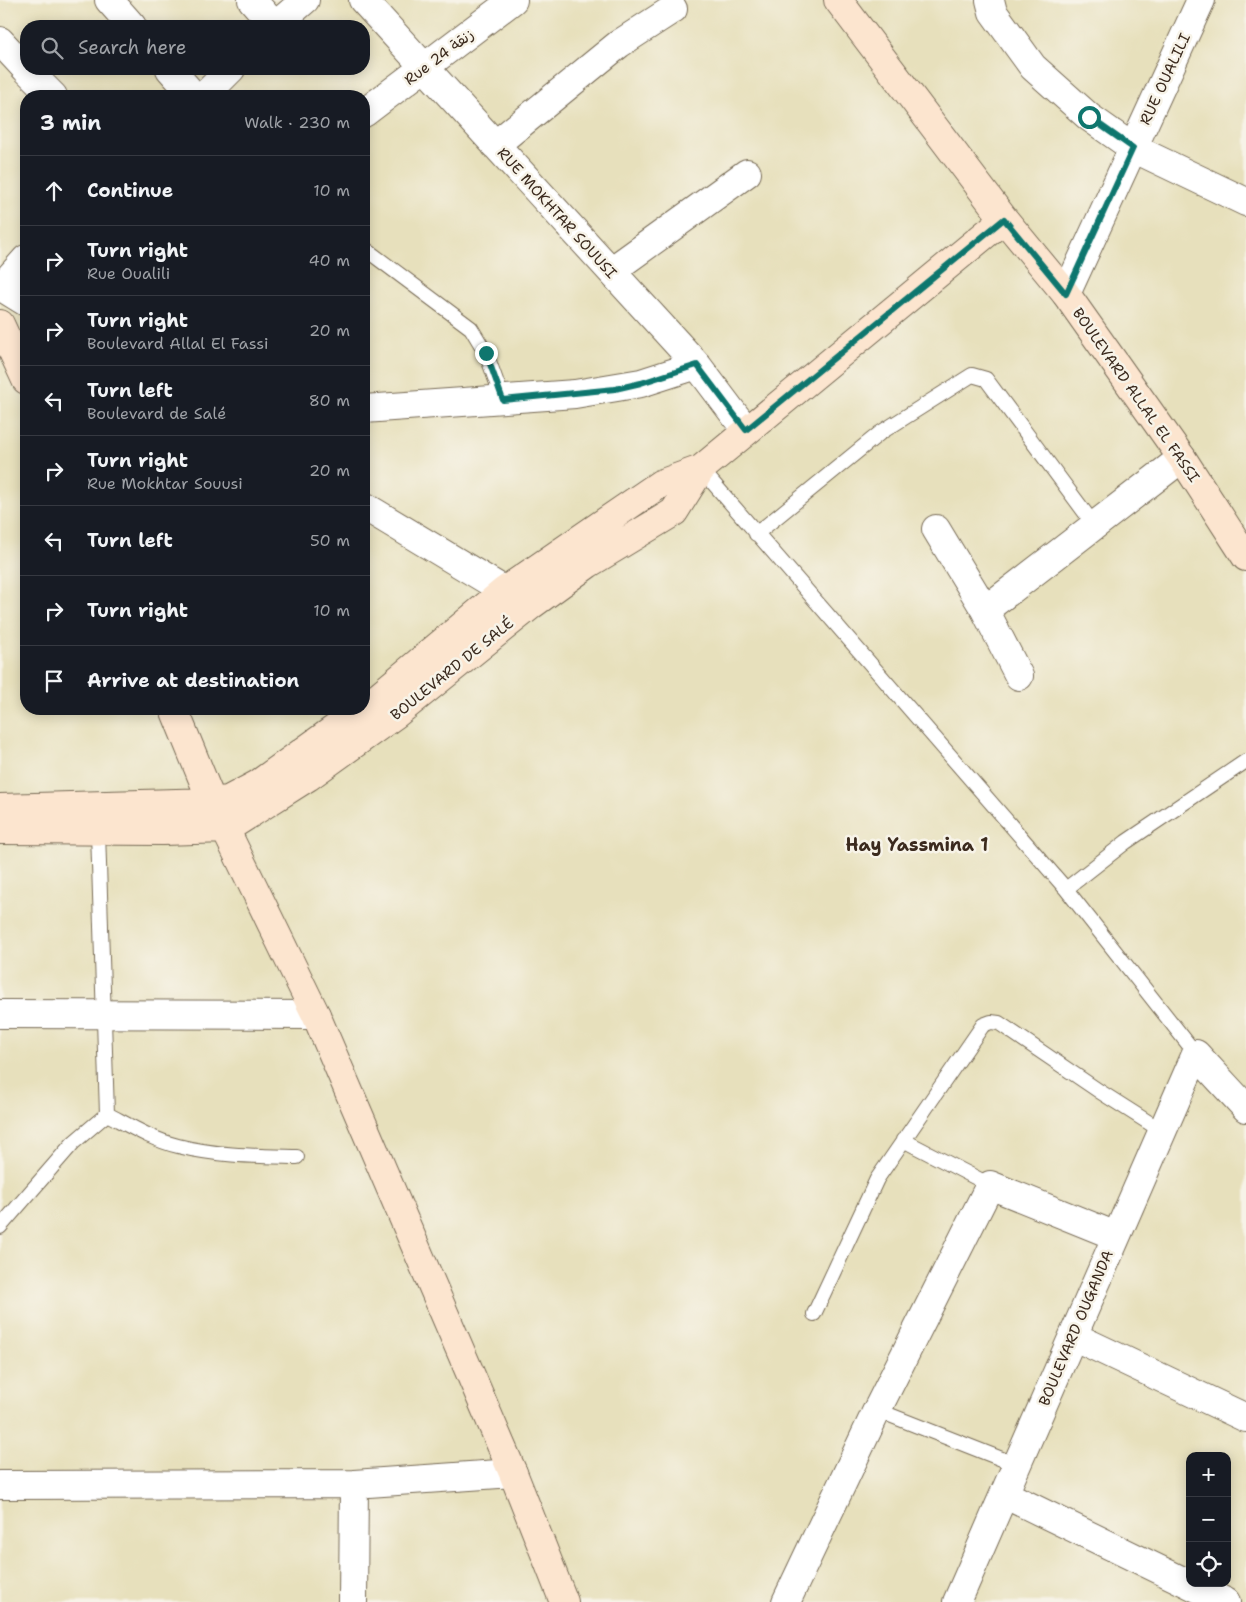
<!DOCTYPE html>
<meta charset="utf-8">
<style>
body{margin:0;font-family:"Shantell Sans","Playpen Sans Arabic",sans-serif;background:#20242c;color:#f1f3f6}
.controls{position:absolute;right:15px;bottom:15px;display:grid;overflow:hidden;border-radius:10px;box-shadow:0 2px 12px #0003}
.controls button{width:45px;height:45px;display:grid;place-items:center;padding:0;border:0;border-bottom:1px solid #363941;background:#171b24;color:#f1f3f6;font:25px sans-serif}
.stop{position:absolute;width:15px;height:15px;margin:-11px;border:4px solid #0f766e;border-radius:50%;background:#fff}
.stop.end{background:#0f766e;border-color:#fff;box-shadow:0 1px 5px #0008}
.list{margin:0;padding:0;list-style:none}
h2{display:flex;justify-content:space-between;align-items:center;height:65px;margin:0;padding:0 20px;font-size:21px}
h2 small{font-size:16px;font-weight:400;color:#9ea1a6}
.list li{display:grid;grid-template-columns:32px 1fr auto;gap:15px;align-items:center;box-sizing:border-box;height:70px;padding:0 20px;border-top:1px solid #363941}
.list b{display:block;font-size:19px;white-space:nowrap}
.list p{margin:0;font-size:16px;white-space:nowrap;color:#9ea1a6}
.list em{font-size:16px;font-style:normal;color:#9ea1a6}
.icon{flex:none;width:28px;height:28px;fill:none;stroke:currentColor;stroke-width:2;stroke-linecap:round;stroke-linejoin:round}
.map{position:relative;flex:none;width:1246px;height:1602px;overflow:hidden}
.search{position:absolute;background:#171b24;box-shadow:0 2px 12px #0003;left:20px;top:20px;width:350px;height:55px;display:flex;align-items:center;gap:12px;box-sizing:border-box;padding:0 18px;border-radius:20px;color:#9ea1a6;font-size:19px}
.panel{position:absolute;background:#171b24;box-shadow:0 2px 12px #0003;left:20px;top:90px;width:350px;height:625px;border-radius:20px}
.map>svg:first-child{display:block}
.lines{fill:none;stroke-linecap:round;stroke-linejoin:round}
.lane-casing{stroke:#776a55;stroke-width:16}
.street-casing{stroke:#776a55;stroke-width:30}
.secondary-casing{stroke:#776a55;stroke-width:30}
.lane{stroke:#fff;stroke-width:14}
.street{stroke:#fff;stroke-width:28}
.secondary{stroke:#fce5cf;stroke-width:28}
.route{stroke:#0f766e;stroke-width:6}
.labels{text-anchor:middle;stroke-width:5;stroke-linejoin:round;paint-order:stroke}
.street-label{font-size:15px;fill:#3b2a1e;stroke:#f7f3e8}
.quarter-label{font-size:18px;font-weight:bold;fill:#3b2a1e;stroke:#f7f3e8}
</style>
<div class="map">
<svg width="1246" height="1602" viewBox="0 0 1246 1602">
<rect width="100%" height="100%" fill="#f7f3e8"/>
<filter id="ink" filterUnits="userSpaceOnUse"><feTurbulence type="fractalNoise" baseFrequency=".02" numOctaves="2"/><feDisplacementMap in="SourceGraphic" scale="10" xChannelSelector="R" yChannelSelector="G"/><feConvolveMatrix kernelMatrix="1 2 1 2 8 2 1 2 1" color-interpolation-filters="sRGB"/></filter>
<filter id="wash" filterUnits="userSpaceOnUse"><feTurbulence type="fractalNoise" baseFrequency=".0096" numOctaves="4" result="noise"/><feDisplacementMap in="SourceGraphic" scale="20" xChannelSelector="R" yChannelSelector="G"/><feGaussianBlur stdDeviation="1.12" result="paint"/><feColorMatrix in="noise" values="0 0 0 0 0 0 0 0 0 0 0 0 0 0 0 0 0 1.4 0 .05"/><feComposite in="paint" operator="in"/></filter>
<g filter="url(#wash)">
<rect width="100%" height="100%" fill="#e7e0bc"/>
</g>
<g filter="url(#ink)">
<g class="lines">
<defs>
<path id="lane" d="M364 248 471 328 486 353 503 400
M701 469 1066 889 1196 1054
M756 534 880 433 972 375 986 379 1095 526
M1066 889 1126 842 1246 761
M107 1114C130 1126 153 1140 178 1146 217 1156 258 1156 297 1157
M903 1140 990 1185
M0 1227 73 1143 107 1114 98 832
M814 1314 877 1179 983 1025 991 1022 999 1023 1099 1091 1162 1131
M877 1410 1017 1465"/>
<path id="street" d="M109 0 132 26
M252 0 275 26
M363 0 697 365 746 430
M990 0 993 12 1033 67 1089 117 1133 148 1246 202
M275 26 305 0
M0 41 26 69
M26 69 53 96
M170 69 194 96
M204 96 231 69
M364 113 513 0
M495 145 619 44 673 9
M611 271 747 173
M0 286 26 302
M1 287 26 259
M1066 294 1201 0
M364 409 575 394 641 383 697 365
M364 506 525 603
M936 529 985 610 1182 458
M985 610 1019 676
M0 1014 316 1015
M1073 1336 1246 1418
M0 1485 354 1484 513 1473
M1004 1494 1226 1602
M353 1602 354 1484
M786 1602 877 1410 990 1185 1116 1236
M957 1602 1196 1054 1246 1108"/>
<path id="secondary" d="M838 0 1004 219 1066 294 1182 458 1246 557
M0 324 26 380
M364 708 504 591 660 484 701 469
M174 709 212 802 316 1015 513 1473 564 1602
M0 808 212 802 228 800 258 784 362 709
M0 830 163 831 226 829 308 777 396 714 530 606 588 564 674 512 701 469 1004 219"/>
</defs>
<use href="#lane" class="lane-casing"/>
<use href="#street" class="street-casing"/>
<use href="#secondary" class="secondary-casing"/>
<use href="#lane" class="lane"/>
<use href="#street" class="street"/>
<use href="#secondary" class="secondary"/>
</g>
</g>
<g class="lines" filter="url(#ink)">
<path class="route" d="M486 353 503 400 615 389 641 383 697 365 746 430 1004 219 1066 294 1133 148 1089 117"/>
</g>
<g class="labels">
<g class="street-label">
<text transform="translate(439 57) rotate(-37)" y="5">Rue 24 زنقة</text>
<text transform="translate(1165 79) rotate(-65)" y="5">RUE OUALILI</text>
<text transform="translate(557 213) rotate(48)" y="5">RUE MOKHTAR SOUUSI</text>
<text transform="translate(1136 395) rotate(55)" y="5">BOULEVARD ALLAL EL FASSI</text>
<text transform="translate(452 669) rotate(-39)" y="5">BOULEVARD DE SALÉ</text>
<text transform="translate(1076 1328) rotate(-67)" y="5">BOULEVARD OUGANDA</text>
</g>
<g class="quarter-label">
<text x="917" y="851">Hay Yassmina 1</text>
</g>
</g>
</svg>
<div class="controls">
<button>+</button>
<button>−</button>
<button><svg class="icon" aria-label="locate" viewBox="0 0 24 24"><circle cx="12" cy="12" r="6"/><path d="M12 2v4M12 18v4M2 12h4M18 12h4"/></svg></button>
</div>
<div class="stop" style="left:1089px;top:117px"></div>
<div class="stop end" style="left:486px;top:353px"></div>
<div class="search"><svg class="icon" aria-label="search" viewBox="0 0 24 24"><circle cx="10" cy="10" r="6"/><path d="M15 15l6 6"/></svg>Search here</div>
<section class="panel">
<h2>3 min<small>Walk · 230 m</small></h2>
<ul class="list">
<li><svg class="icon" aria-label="ahead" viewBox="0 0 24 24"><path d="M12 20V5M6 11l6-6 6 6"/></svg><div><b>Continue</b></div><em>10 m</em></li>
<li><svg class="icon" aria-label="right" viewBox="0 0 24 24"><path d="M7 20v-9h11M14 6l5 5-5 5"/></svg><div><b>Turn right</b><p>Rue Oualili</p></div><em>40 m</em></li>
<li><svg class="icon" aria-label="right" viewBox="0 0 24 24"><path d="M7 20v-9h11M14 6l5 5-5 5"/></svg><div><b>Turn right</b><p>Boulevard Allal El Fassi</p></div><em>20 m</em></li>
<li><svg class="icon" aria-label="left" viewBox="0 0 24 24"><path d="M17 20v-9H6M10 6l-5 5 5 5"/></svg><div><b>Turn left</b><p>Boulevard de Salé</p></div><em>80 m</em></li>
<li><svg class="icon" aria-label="right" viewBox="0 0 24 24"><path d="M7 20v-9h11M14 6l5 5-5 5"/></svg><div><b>Turn right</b><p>Rue Mokhtar Souusi</p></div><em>20 m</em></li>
<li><svg class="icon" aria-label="left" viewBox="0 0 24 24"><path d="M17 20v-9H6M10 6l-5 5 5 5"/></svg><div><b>Turn left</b></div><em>50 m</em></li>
<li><svg class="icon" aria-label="right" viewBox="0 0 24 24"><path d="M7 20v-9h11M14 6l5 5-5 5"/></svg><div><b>Turn right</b></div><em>10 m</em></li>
<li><svg class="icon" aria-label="arrive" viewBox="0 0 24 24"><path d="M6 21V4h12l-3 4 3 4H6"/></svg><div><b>Arrive at destination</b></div></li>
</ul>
</section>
</div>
